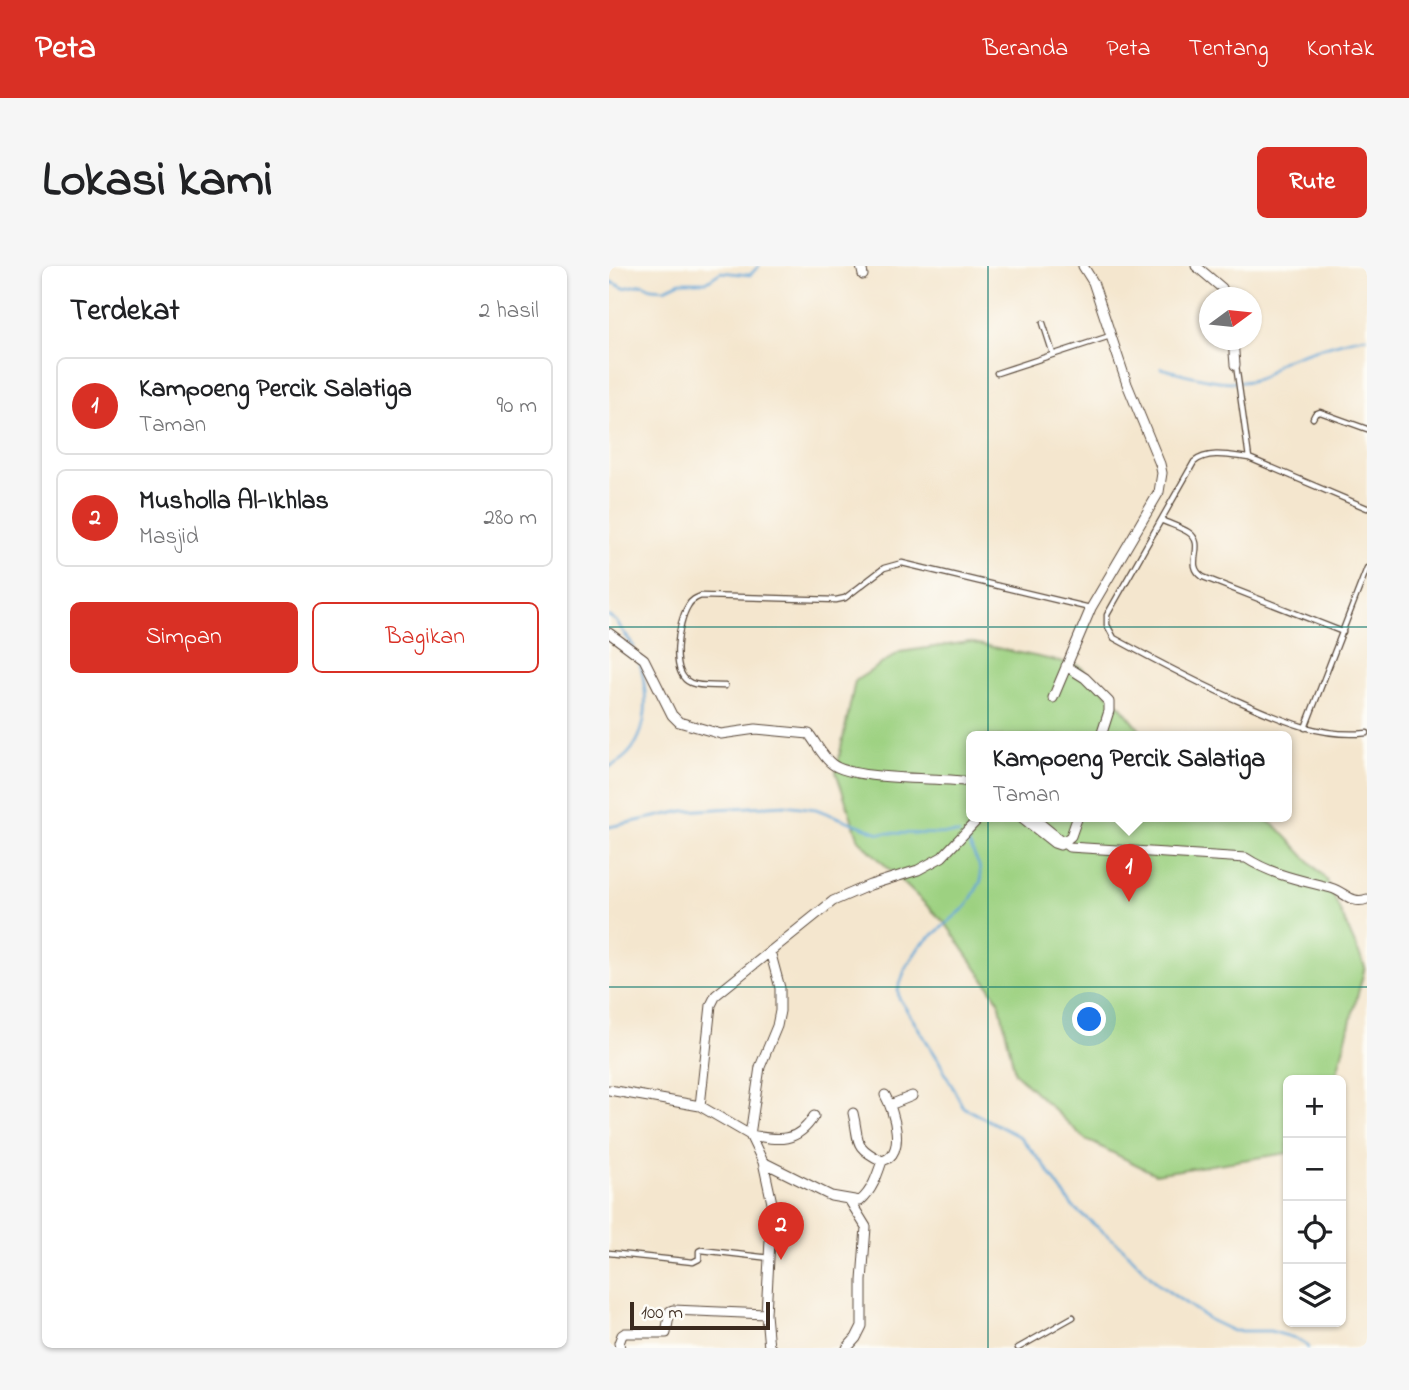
<!DOCTYPE html>
<html lang="id">
<meta charset="utf-8">
<style>
body{margin:0;font-family:"Indie Flower",sans-serif;background:#f6f6f6;color:#202124}
.controls{position:absolute;right:21px;bottom:21px;display:grid;overflow:hidden;border-radius:10px;box-shadow:0 2px 5px #0004}
.controls button{width:63px;height:63px;display:grid;place-items:center;padding:0;border:0;border-bottom:2px solid #e0e0e0;background:#fff;color:#202124;font:35px sans-serif}
.compass{position:absolute;left:590px;top:21px;width:63px;height:63px;border-radius:50%;background:#fff;box-shadow:0 2px 5px #0004;rotate:75deg}
.scale{position:absolute;left:21px;bottom:18px;width:140px;box-sizing:border-box;padding-left:7px;border:4px solid #3b2a1e;border-top:0;font-size:19px;line-height:24px;white-space:nowrap;color:#3b2a1e;-webkit-text-stroke:5px #fdfcf7;paint-order:stroke}
.you{position:absolute;left:481px;top:754px;width:24px;height:24px;margin:-18px;border:5px solid #fff;border-radius:50%;background:#1a73e8;box-shadow:0 0 0 10px #1a73e833}
.badge{display:grid;place-items:center;width:46px;height:46px;border-radius:50%;background:#d93025;color:#fff;font-size:23px;font-weight:700}
.pin{position:absolute;translate:-50% -58px;filter:drop-shadow(0 2px 4px #0008)}
.pin::after{content:'';position:absolute;top:37px;width:24px;height:21px;background:inherit;clip-path:polygon(0 0,100% 0,50% 100%)}
.popup{position:absolute;left:357px;top:465px;width:326px;height:91px;box-sizing:border-box;display:grid;place-content:center;border-radius:10px;background:#fff;filter:drop-shadow(0 2px 5px #0005);font-size:23px;white-space:nowrap;color:#757577}
.popup b{font-size:26px;color:#202124}
.popup::after{content:'';position:absolute;left:50%;top:100%;margin-left:-14px;border:14px solid transparent;border-top-color:#fff}
.list{margin:0;padding:0;list-style:none}
h2{display:flex;justify-content:space-between;align-items:center;height:91px;margin:0;padding:0 28px;font-size:30px}
h2 small{font-size:23px;font-weight:400;color:#757577}
.list li{display:grid;grid-template-columns:46px 1fr auto;gap:21px;align-items:center;box-sizing:border-box;height:98px;margin:0 14px 14px;padding:0 14px;border:2px solid #e0e0e0;border-radius:10px}
.list b{display:block;font-size:26px;white-space:nowrap}
.list p{margin:0;font-size:23px;white-space:nowrap;color:#757577}
.list em{font-size:23px;font-style:normal;color:#757577}
.actions{display:flex;gap:14px;padding:21px 28px}
.actions a{flex:1;padding:16px 0;border:2px solid #d93025;border-radius:10px;text-align:center;font-size:24px;color:#d93025}
.actions .main{background:#d93025;color:#fff}
.icon{flex:none;width:38px;height:38px;fill:none;stroke:currentColor;stroke-width:2;stroke-linecap:round;stroke-linejoin:round}
.map{position:relative;flex:none;width:758px;height:1082px;overflow:hidden;border-radius:10px}
header{display:flex;align-items:center;gap:42px;box-sizing:border-box;height:98px;padding:0 35px;background:#d93025;color:#fff}
header strong{font-size:33px}
nav{display:flex;gap:38px;margin-inline-start:auto;font-size:24px}
.intro{display:flex;align-items:center;justify-content:space-between;box-sizing:border-box;height:168px;padding:0 42px}
h1{margin:0;font-size:49px}
.button{padding:18px 32px;border-radius:10px;background:#d93025;color:#fff;font-size:24px;font-weight:700}
main{display:flex;gap:42px;padding:0 42px}
aside{flex:1;background:#fff;border-radius:10px;box-shadow:0 2px 5px #0004}
.map>svg:first-child{display:block}
.green{fill:#9dd181;stroke:#6c7e50;stroke-width:2}
.lines{fill:none;stroke-linecap:round;stroke-linejoin:round}
.stream{stroke:#60a4d5;stroke-width:2.5}
.service-casing{stroke:#574638;stroke-width:7}
.minor-casing{stroke:#574638;stroke-width:11}
.service{stroke:#fff;stroke-width:4.5}
.minor{stroke:#fff;stroke-width:9}
.grid{fill:none;stroke:#0f766e;stroke-width:2;stroke-opacity:0.55}
</style>
<header>
<strong>Peta</strong>
<nav><a>Beranda</a><a>Peta</a><a>Tentang</a><a>Kontak</a></nav>
</header>
<div class="intro"><h1>Lokasi kami</h1><a class="button">Rute</a></div>
<main>
<aside>
<h2>Terdekat<small>2 hasil</small></h2>
<ul class="list">
<li><span class="badge">1</span><div><b>Kampoeng Percik Salatiga</b><p>Taman</p></div><em>90 m</em></li>
<li><span class="badge">2</span><div><b>Musholla Al-Ikhlas</b><p>Masjid</p></div><em>280 m</em></li>
</ul>
<div class="actions"><a class="main">Simpan</a><a>Bagikan</a></div>
</aside>
<div class="map">
<svg width="758" height="1082" viewBox="0 0 758 1082">
<rect width="100%" height="100%" fill="#fdfcf7"/>
<filter id="ink" filterUnits="userSpaceOnUse"><feTurbulence type="fractalNoise" baseFrequency=".0143" numOctaves="2"/><feDisplacementMap in="SourceGraphic" scale="14" xChannelSelector="R" yChannelSelector="G"/><feConvolveMatrix kernelMatrix="1 2 1 2 8 2 1 2 1" color-interpolation-filters="sRGB"/></filter>
<filter id="wash" filterUnits="userSpaceOnUse"><feTurbulence type="fractalNoise" baseFrequency=".00686" numOctaves="4" result="noise"/><feDisplacementMap in="SourceGraphic" scale="28" xChannelSelector="R" yChannelSelector="G"/><feGaussianBlur stdDeviation="1.57" result="paint"/><feColorMatrix in="noise" values="0 0 0 0 0 0 0 0 0 0 0 0 0 0 0 0 0 1.4 0 .05"/><feComposite in="paint" operator="in"/></filter>
<g filter="url(#wash)">
<rect width="100%" height="100%" fill="#f4e6ce"/>
<path class="green" d="M360 376 471 400 513 442 536 470H363V550H650L668 561 717 613 756 701 726 814H679V887L546 908 476 873 406 807 390 735 337 658 250 574 227 506 246 415 291 386Z"/>
<g class="lines">
<path class="stream" d="M0 15 15 22 34 18 42 22 56 23 71 16H97L112 6 141 9 150 0
M552 102C580 109 626 124 653 111 659 108 664 101 670 97 682 90 744 72 758 71
M0 350 7 355 25 381
M0 501C42 482 41 432 30 394
M0 561 74 545 176 539 207 543 270 567 350 568
M356 570 370 599 372 615 358 640 311 680 297 701 289 724 290 732 329 793 354 841 411 871 435 899 464 941 514 982 550 1019 601 1054 624 1065H661L686 1072 697 1079 699 1082"/>
</g>
</g>
<g filter="url(#ink)">
<g class="lines">
<defs>
<path id="service" d="M434 57 444 88
M627 99 640 192C623 190 599 184 585 196L498 349V359L505 372C547 395 590 418 634 437 674 455 713 472 758 467
M388 107 501 70
M704 152 706 148 711 146 758 163
M640 192 758 242
M552 254C560 258 571 261 579 266 599 279 574 298 594 311L734 366
M116 420C106 419 92 421 82 417 60 408 69 356 79 340 82 334 87 332 92 330L227 334 236 332 275 302 293 297 481 342
M696 462 758 302
M0 987 84 996 90 993V985L92 984 161 992
M409 1082 464 1051"/>
<path id="minor" d="M252 0 254 9
M587 0 613 22 617 32
M624 74 626 99
M0 367 35 393 63 449 70 456 112 468 147 463 200 468C207 477 214 491 223 498 245 515 331 511 363 516
M457 400 476 412 500 436V445L492 470
M444 432 482 342 550 226 553 207 551 198 518 118 484 16 474 0
M411 550 445 577 451 579 462 570 469 550
M422 550 460 581 637 592C663 609 692 614 722 622 736 626 743 639 758 633
M161 685 171 722V745L168 760 151 801 141 869C169 874 188 878 205 850
M0 824 91 840 141 869 154 896 163 937 157 1048 160 1082H162
M281 839 303 830
M91 840 102 739 107 729 224 635 261 619 309 604 333 591 372 550
M244 847C251 876 243 880 273 895
M154 896 222 930 251 935C263 925 268 910 273 895 298 889 285 845 276 829
M11 1082 10 1077 13 1069 16 1067H57L61 1045 64 1044 157 1048
M238 1082 247 1072 253 1060V1015L257 961 241 935"/>
</defs>
<use href="#service" class="service-casing"/>
<use href="#minor" class="minor-casing"/>
<use href="#service" class="service"/>
<use href="#minor" class="minor"/>
</g>
</g>
<path class="grid" d="M379 0V1082M0 361H758M0 721H758"/>
</svg>
<div class="controls">
<button>+</button>
<button>−</button>
<button><svg class="icon" aria-label="locate" viewBox="0 0 24 24"><circle cx="12" cy="12" r="6"/><path d="M12 2v4M12 18v4M2 12h4M18 12h4"/></svg></button>
<button><svg class="icon" aria-label="layers" viewBox="0 0 24 24"><path d="M12 4l9 5-9 5-9-5zM3 14l9 5 9-5"/></svg></button>
</div>
<svg class="compass" viewBox="-18 -18 36 36"><path d="M0-13l5 13h-10z" fill="#e53935"/><path d="M0 13l5-13h-10z" fill="#757577"/></svg>
<div class="scale">100 m</div>
<div class="you"></div>
<div class="pin badge" style="left:520px;top:636px">1</div>
<div class="popup"><b>Kampoeng Percik Salatiga</b>Taman</div>
<div class="pin badge" style="left:172px;top:994px">2</div>
</div>
</main>
